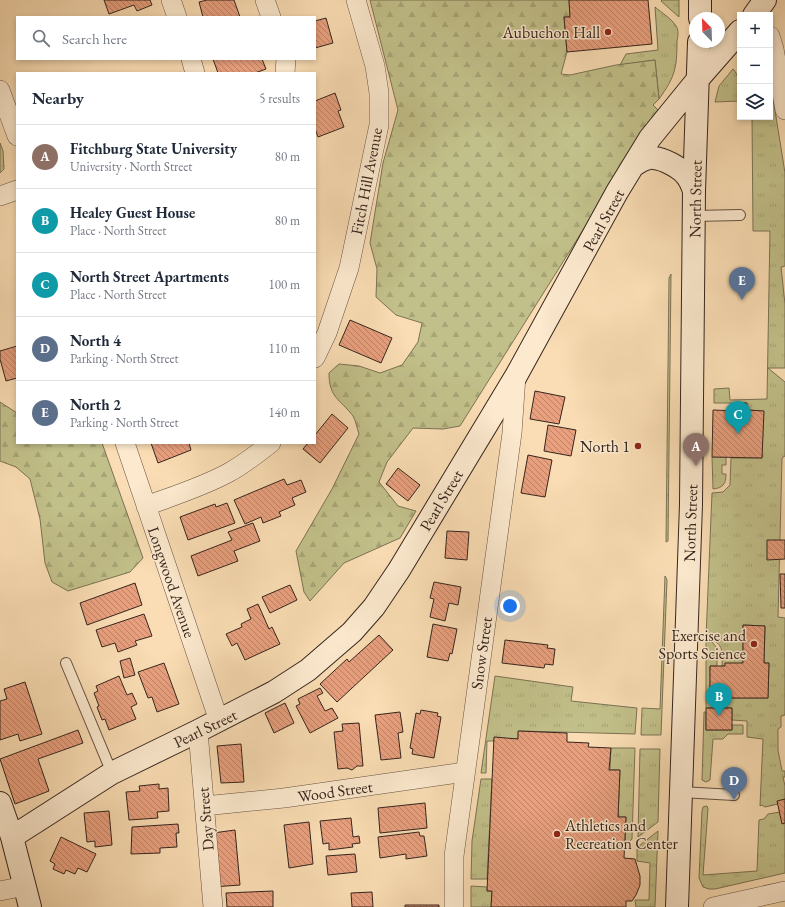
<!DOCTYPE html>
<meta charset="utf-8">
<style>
body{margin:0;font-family:"EB Garamond",serif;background:#f2f2f3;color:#1f2937}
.controls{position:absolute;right:12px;top:12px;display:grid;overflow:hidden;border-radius:0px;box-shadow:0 2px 6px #0003}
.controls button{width:36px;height:36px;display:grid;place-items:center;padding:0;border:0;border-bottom:1px solid #e0e1e3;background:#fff;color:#1f2937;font:20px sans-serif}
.compass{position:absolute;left:689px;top:12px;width:36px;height:36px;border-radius:50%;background:#fff;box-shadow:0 2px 6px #0003;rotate:337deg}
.you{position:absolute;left:510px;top:606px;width:14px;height:14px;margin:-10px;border:3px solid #fff;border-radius:50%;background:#1a73e8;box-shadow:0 0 0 6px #1a73e833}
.badge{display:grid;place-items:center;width:26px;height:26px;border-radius:50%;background:#8f2418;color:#fff;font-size:13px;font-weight:700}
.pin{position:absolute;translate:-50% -33px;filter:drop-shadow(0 1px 2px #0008)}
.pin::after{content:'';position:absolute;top:21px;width:14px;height:12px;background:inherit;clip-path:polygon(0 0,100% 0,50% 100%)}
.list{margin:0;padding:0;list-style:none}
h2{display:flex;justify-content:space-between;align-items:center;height:52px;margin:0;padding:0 16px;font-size:17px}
h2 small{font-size:13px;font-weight:400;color:#747a83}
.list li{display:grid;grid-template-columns:26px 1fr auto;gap:12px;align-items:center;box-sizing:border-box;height:64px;padding:0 16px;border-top:1px solid #e0e1e3}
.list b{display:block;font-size:15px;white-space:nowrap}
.list p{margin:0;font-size:13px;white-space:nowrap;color:#747a83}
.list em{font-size:13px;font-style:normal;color:#747a83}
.icon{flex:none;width:22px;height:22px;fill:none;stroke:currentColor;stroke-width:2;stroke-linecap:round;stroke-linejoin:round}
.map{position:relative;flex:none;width:785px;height:907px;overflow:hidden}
.search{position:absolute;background:#fff;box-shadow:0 2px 6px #0003;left:16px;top:16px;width:300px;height:44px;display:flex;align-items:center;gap:10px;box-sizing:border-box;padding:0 14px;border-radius:0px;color:#747a83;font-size:15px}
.panel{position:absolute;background:#fff;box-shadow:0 2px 6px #0003;left:16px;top:72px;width:300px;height:372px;border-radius:0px}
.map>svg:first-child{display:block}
.grass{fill:url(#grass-tufts);stroke:#7c7254}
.forest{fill:url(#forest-firs);stroke:#7c7254}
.building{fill:url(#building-back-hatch);stroke:#35251d}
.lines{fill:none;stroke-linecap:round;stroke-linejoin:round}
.lane-casing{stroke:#665343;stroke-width:12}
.street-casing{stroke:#665343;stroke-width:20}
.secondary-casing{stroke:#35251d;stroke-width:24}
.lane{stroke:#fce9ce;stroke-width:10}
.street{stroke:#fce9ce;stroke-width:19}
.secondary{stroke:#fce9ce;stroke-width:22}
.poi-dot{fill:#8f2418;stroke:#fce9ce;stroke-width:1.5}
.labels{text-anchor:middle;stroke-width:3;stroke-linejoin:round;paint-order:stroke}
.poi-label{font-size:16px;fill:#35251d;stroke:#fce9ce;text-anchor:end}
.street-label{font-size:16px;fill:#35251d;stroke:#fce9ce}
</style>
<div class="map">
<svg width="785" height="907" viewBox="0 0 785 907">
<defs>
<pattern id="grass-tufts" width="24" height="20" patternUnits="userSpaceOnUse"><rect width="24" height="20" fill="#c2c08a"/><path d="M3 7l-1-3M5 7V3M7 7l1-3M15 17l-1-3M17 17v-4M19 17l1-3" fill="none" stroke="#a7a577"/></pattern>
<pattern id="forest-firs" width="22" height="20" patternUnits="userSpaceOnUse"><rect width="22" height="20" fill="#c2c08a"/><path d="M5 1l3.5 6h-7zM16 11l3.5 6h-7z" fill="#a7a577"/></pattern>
<pattern id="building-back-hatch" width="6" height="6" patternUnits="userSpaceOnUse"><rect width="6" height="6" fill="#e9a07f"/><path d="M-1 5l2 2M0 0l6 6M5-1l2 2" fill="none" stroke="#be8267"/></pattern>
</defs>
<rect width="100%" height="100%" fill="#faddb4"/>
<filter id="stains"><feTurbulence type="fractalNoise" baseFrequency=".005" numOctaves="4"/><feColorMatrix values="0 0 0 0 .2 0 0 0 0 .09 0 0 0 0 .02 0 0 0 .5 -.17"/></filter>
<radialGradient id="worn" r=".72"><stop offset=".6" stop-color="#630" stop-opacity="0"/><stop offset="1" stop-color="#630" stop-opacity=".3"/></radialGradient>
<path class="grass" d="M662 0H679V17L661 1Z
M655 7C662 13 672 19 676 26 679 30 678 37 677 41 677 68 675 77 659 99L655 60 620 65 626 54 658 50Z
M733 69C740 75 740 92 740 101L715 102 719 86Z
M770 79 785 173V266L781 267 785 304V368H768L785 382V456L782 458 778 617 785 618V715L781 716V727L778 729V750L782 771H785V777H783L785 786V799L778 804 765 807 762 805 760 806 763 739 747 737V721L732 720V708H706V642H712L717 648V666H710V695H724V698H768L769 663H764L765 626 743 625V663L722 666C723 650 723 642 706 638L712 493 723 492 730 485 731 458H762L763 411 747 410 746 403H714V389L729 388 730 400 767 399 770 231H753L752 117H770Z
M671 274 668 541 666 542 669 278Z
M712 457H726V465H722V474H726C726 484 723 488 713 489Z
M665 576 667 580 661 735H641L642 708 660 709Z
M495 676 573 687 571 701 637 708 635 734 519 731 518 739 494 738V741H487L486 773H481Z
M704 712H706V730H732V725H743V734H728L723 739H713L710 780 706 782 702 780Z
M611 748H635L632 839 629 842 625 850 626 817H618L620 770H610Z
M640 749H660L658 822 638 837Z
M481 779H492L487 879H471L472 841Z
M707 806 708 809 703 875 757 871 759 820 764 819 768 814 780 812 785 823V873L715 889H709L703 887 699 878 702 811 703 807Z
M658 831 655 907H636L635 900H649L650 863 637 861V849L639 846Z
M471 886 487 887V891H492L491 907H471Z"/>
<path class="forest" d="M370 0H569L570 17H564L567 52 561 74 570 75 616 65 655 60 659 99 653 105 658 110 635 141 615 179 460 426 443 429 413 428 387 462 379 482 398 506 416 511 400 538 344 563 310 601 304 592 296 551 332 489 359 434C357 429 356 421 353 416 340 399 329 398 329 373L339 364 359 366 380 373 402 365 418 342 422 323 396 315 376 297 377 269 370 243 383 163 398 110Z
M0 143 3 151 4 169 0 173Z
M0 402 17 413V443H102L143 558 130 572 68 591 52 582 45 563 40 519 30 479 16 467 0 461Z"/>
<path class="building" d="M104 0H150L152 5 137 11 134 5 109 14Z
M207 0H234L240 17H203L199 2Z
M569 0H648L652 44 567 52 564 17H570Z
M326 18 333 43 315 48V21Z
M213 59H262L266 69 255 73H218Z
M335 93 341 110 338 111 344 127 318 137 315 129V101Z
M350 320 392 338 381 363 339 345Z
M17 346V378L6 381 0 359V351Z
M535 391 565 397 559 424 530 419Z
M739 403H747V410L764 411 762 458 712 457 713 410 738 411Z
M332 414 348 428 320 463 303 449 308 443H315V435Z
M548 425 576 430 571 456 544 451Z
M151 443H189L191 450 158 463Z
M528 455 552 460 545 497 521 493Z
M398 468 420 485 408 501 386 484Z
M284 479 287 485 301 480 306 492 292 498 295 505 279 512 281 516 263 523 261 517 245 524 234 500Z
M227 503 235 523 188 540 180 517 215 504 216 507Z
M253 523 260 541 234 551 238 561 198 576 191 556 232 540 228 532Z
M447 531 469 532 467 560 445 558Z
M767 540H785V559L767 560Z
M780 574H785V608H781Z
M434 582 461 587 458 605 449 603 445 621 430 617 434 599 430 598Z
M135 583 142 605 87 625 80 603Z
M290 585 297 600 270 613 262 597Z
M258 604 269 629 272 627 280 644 245 660 237 643 232 646 226 634 242 627 241 624 251 619 247 609Z
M144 614 152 636 135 641 137 645 118 652 115 643 102 647 96 630Z
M433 624 457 629 452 654 450 653 448 661 427 657Z
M743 625 765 626 764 663H769L768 698H724V695H710V666H725V663H743Z
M379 635 393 650 337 702 320 684 347 659 349 662Z
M505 640 548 645 547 648 555 649 553 665 545 664 544 668 502 663Z
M130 658 135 675 124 678 120 661Z
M164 663 179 704 157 712 152 697 148 698 138 672Z
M119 676 127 695 132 693 137 704 131 707 136 719 109 730 105 719 102 720 97 707 99 706 94 693 98 691 96 686Z
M25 682 42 734 20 741 18 734 0 740V701L7 699 4 689Z
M320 688 323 693 317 696 325 711 332 708 338 718 310 733 296 706 300 704 298 699Z
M285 703 294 723 274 733 265 713Z
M706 708H732V730H706Z
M421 710 438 713 437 716 441 717 434 758 412 754 413 749 410 748 416 713 420 714Z
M400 712 403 732 398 733 401 758 381 760 375 715Z
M359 723 363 766H357L352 770 347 768 338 769 334 732 343 731 342 724Z
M78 730 83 743 38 759 49 791 15 804 0 759Z
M518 731 567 733V742L589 743 588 747 611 748 609 770H620L618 817H626L624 858 635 859 640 876V885L636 895 632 901H626V907H491L492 891H487L494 737 518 739Z
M241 744 244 782 221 783 217 746Z
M159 784V789L168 788 169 811 157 812 158 818 129 820 126 792 140 791 139 786Z
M785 799V823L782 824 777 801Z
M425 803 427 828 380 833 378 808Z
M109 811 112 845 95 847V841L87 842 84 813Z
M351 818 353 837 359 836 360 843 352 844 353 847 329 850V843L323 844 320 821Z
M309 822 313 864 289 868 284 825Z
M178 824 179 833H176L177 847 160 848V853L131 854 132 827Z
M235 830 240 885 213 887V833Z
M419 832 420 836H424L427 856 406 859V854L380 858 378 837Z
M61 837 96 854 87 872 78 868 75 874 66 870 64 874 53 869 55 864 50 861Z
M355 854 357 872 328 875 326 856Z
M273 891V907H227L226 893Z
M372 892 373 907H352L351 893Z
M405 905H439V907H405Z"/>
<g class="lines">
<defs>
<path id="lane" d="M694 216 740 215
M66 663 112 773
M681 792 734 795"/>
<path id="street" d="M171 0 177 17
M265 0 271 17
M770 36 774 49 785 110
M191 59 195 73
M285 73 286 59
M0 90 17 136
M0 196 17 190
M315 358 327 333 349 268 379 125V93L375 66 356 0
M125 443 219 721
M146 506C173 496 202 487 228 473 243 465 257 454 271 443
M198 731 213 907
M204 806 284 798 465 772
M0 891 25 886
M454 907V856L512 433 516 376
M713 907 785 891"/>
<path id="secondary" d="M754 15 765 0
M700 18V0
M633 166C639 162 647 157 654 158 664 159 679 167 685 174 690 179 692 185 694 191
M0 803 12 837 30 907
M12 837 112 773 198 731 274 692 308 670 352 632 374 607 399 570 516 376 617 192 650 138 698 79 740 31
M677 907 691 504 694 191 699 42"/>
</defs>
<use href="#lane" class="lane-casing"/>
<use href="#street" class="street-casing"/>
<use href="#secondary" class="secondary-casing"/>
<use href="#lane" class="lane"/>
<use href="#street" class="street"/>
<use href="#secondary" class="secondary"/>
</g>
<g class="poi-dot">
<circle cx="608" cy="32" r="4"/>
<circle cx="638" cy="446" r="4"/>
<circle cx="754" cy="644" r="4"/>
<circle cx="557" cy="834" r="4"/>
</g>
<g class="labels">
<g class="poi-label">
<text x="600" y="38">Aubuchon Hall</text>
<text x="630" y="452">North 1</text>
<text x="746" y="641">Exercise and<tspan x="746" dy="18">Sports Science</tspan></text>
<text x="565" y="831" text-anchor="start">Athletics and<tspan x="565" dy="18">Recreation Center</tspan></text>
</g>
<g class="street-label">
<text transform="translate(366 181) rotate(-79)" y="6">Fitch Hill Avenue</text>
<text transform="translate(695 199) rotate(-89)" y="6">North Street</text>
<text transform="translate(603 220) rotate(-61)" y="6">Pearl Street</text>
<text transform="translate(441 500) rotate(-59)" y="6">Pearl Street</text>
<text transform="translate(690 523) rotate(-88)" y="6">North Street</text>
<text transform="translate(172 582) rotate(71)" y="6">Longwood Avenue</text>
<text transform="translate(481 653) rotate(-82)" y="6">Snow Street</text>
<text transform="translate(205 728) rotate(-26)" y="6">Pearl Street</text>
<text transform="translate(335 791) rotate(-8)" y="6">Wood Street</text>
<text transform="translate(205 819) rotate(-95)" y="6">Day Street</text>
</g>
</g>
<rect width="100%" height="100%" filter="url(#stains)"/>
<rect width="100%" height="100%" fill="url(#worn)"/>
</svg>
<div class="controls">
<button>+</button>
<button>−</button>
<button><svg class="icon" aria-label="layers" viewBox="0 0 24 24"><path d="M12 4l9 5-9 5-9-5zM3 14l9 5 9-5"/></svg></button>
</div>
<svg class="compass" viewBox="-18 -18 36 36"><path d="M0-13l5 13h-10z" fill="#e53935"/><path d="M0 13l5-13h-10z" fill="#747a83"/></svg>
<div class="you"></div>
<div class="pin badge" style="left:696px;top:466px;background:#8d6e63">A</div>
<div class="pin badge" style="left:719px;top:716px;background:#0f9aa8">B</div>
<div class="pin badge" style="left:738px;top:434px;background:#0f9aa8">C</div>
<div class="pin badge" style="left:734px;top:800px;background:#5c6f8a">D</div>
<div class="pin badge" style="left:742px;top:300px;background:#5c6f8a">E</div>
<div class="search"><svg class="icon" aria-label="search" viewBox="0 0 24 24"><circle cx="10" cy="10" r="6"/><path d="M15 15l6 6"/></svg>Search here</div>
<section class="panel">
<h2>Nearby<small>5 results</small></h2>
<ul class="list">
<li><span class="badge" style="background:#8d6e63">A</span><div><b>Fitchburg State University</b><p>University · North Street</p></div><em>80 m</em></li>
<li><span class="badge" style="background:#0f9aa8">B</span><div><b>Healey Guest House</b><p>Place · North Street</p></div><em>80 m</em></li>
<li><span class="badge" style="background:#0f9aa8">C</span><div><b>North Street Apartments</b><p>Place · North Street</p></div><em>100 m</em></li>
<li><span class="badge" style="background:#5c6f8a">D</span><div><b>North 4</b><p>Parking · North Street</p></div><em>110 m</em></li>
<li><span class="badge" style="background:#5c6f8a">E</span><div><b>North 2</b><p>Parking · North Street</p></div><em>140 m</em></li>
</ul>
</section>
</div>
